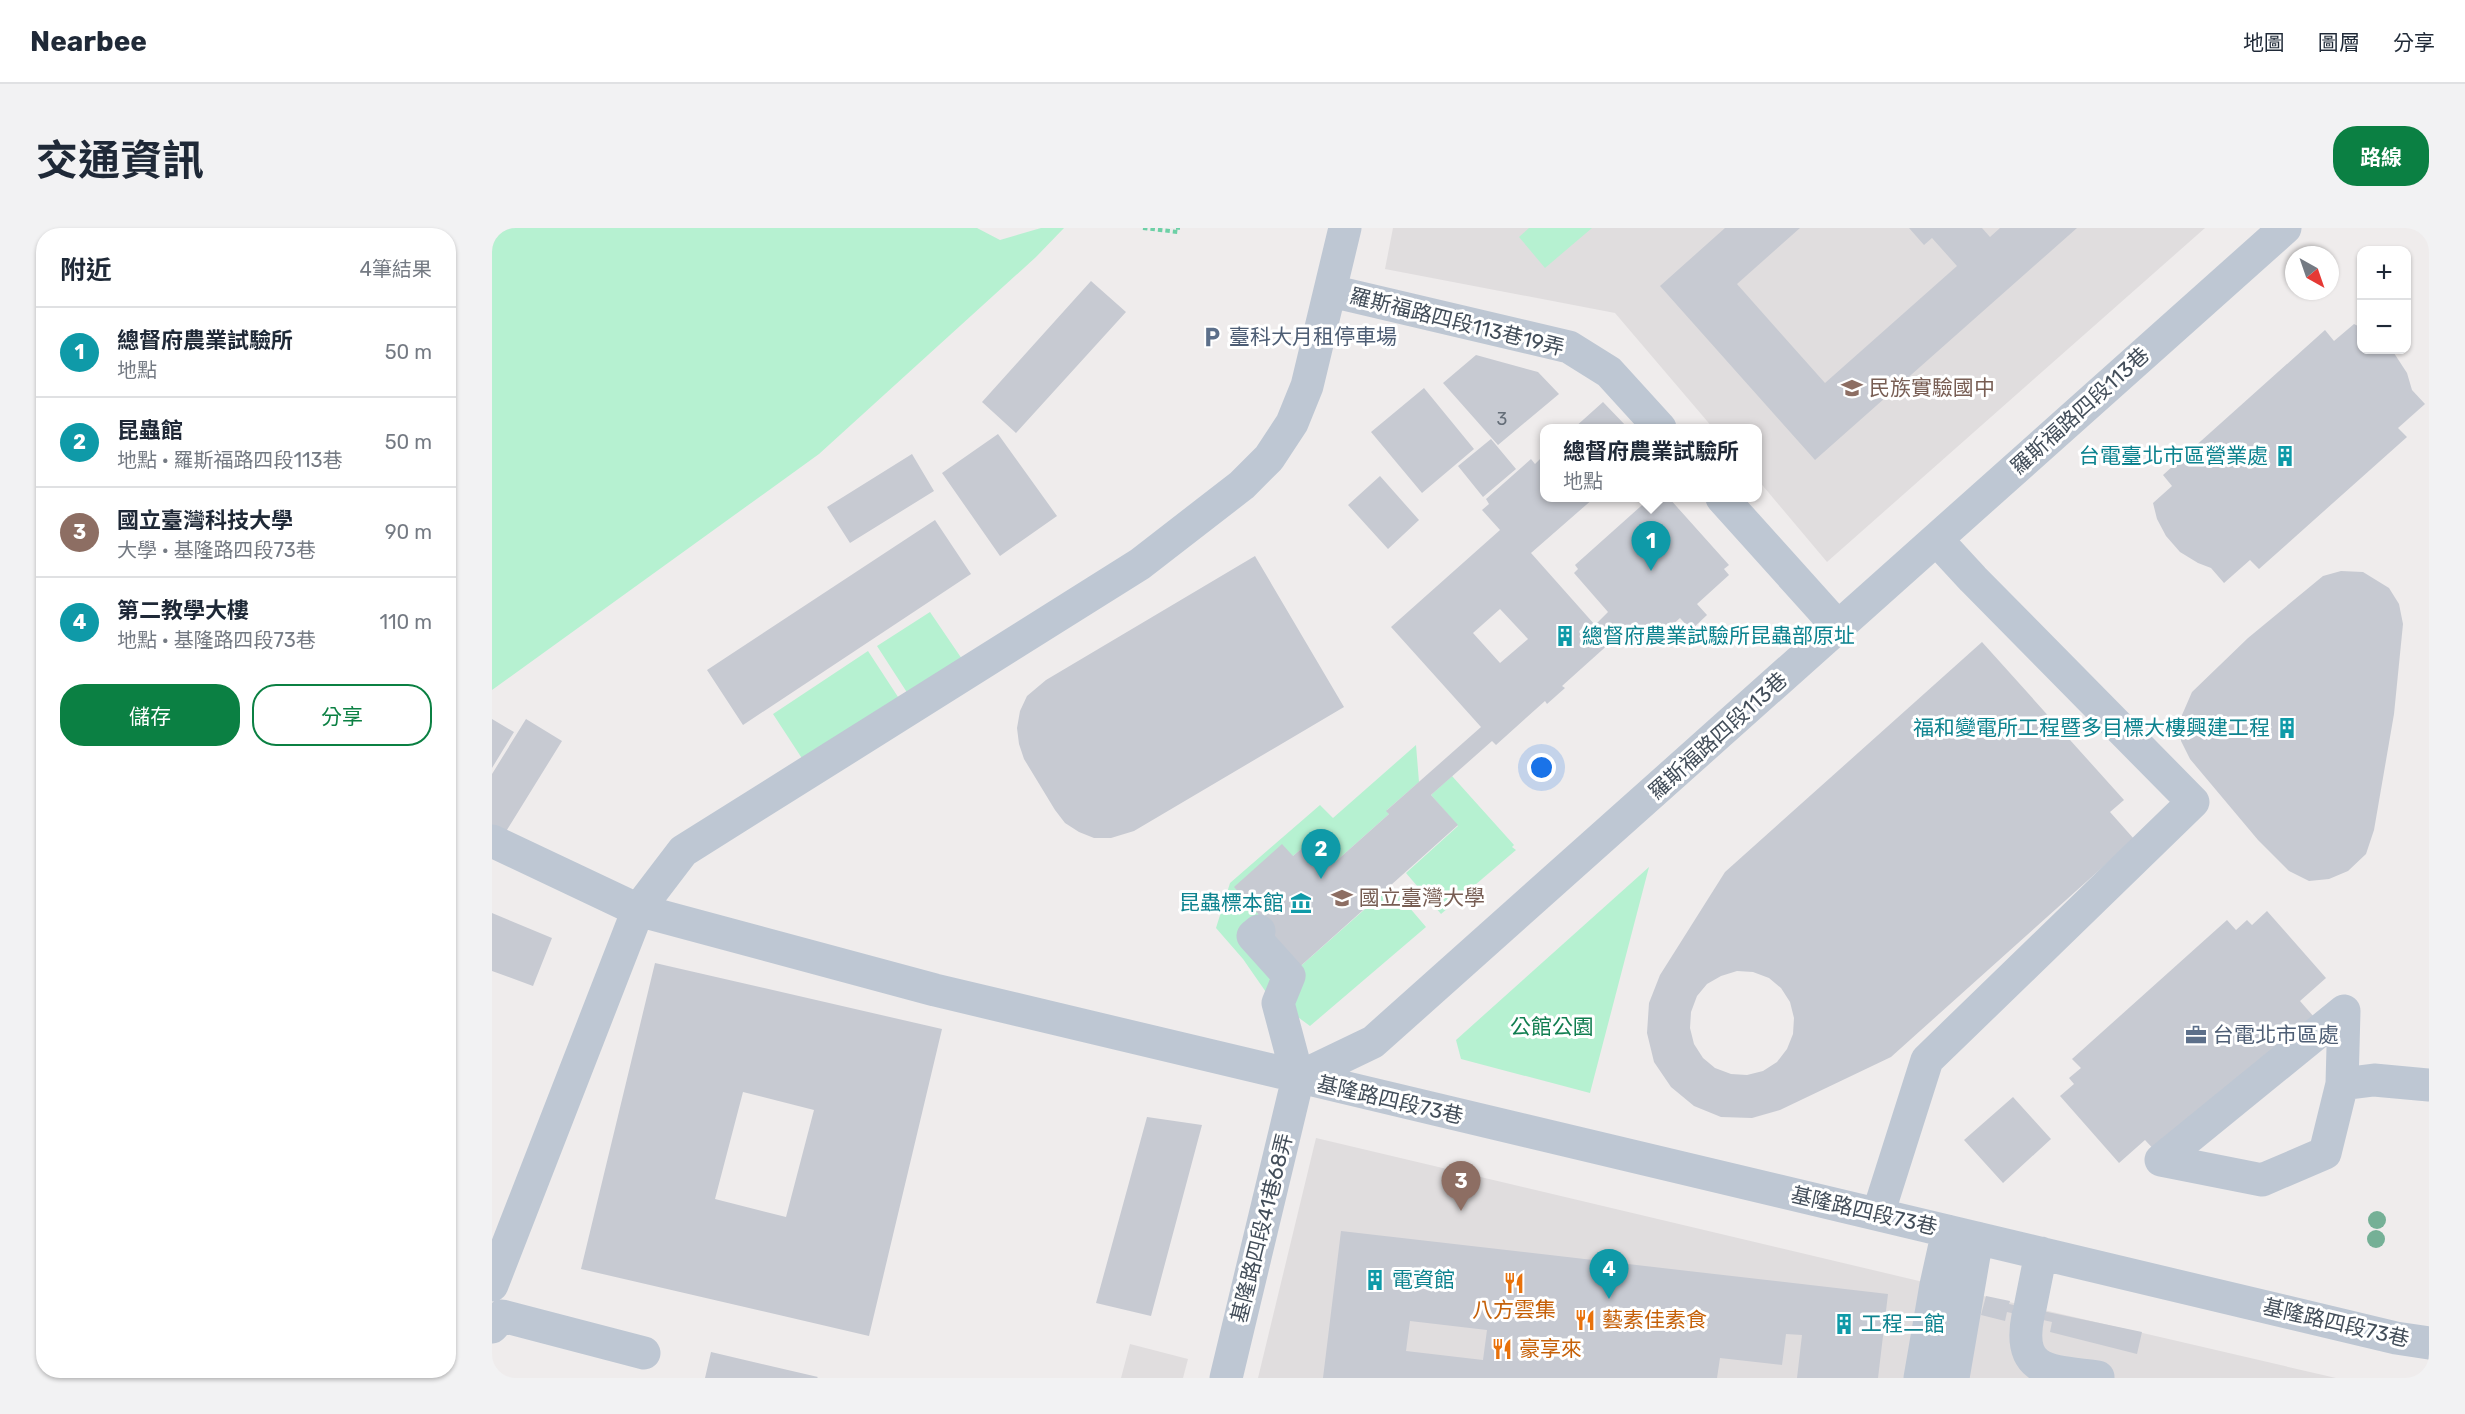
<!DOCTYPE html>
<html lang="zh-TW">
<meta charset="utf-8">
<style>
body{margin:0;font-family:Rubik,"Noto Sans TC",sans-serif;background:#f2f2f3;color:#1f2937}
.controls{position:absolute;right:18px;top:18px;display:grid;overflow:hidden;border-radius:12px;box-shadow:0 2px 4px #0004}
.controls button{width:54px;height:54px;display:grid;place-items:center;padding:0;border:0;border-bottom:2px solid #e0e1e3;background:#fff;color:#1f2937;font:30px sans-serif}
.compass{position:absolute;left:1793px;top:18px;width:54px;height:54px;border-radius:50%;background:#fff;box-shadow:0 2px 4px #0004;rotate:140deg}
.you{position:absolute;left:1050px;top:540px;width:21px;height:21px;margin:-15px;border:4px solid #fff;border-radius:50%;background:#1a73e8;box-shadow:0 0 0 9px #1a73e833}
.badge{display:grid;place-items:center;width:39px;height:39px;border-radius:50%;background:#0b8043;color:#fff;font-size:20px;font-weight:700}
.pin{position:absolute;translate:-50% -50px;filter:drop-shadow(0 2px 3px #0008)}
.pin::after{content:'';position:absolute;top:32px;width:21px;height:18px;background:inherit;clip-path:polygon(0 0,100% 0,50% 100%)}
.popup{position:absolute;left:1048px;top:196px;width:222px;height:78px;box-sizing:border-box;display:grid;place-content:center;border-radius:12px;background:#fff;filter:drop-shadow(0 2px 4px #0005);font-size:20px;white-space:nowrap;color:#747a83}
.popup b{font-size:22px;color:#1f2937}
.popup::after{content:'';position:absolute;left:50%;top:100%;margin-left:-12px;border:12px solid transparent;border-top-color:#fff}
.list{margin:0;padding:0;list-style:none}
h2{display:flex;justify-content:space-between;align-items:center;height:78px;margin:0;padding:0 24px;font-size:26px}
h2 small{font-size:20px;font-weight:400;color:#747a83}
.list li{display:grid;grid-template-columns:39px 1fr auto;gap:18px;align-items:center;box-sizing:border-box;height:90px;padding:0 24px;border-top:2px solid #e0e1e3}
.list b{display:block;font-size:22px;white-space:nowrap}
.list p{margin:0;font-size:20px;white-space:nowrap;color:#747a83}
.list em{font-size:20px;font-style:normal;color:#747a83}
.actions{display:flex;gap:12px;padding:18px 24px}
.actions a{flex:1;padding:14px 0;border:2px solid #0b8043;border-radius:24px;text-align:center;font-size:21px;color:#0b8043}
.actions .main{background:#0b8043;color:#fff}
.map{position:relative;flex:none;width:1937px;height:1150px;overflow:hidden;border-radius:24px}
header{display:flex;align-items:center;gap:36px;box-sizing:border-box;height:84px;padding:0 30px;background:#fff;border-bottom:2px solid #e0e1e3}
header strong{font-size:28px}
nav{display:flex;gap:33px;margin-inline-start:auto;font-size:21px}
.intro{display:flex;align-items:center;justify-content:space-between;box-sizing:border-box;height:144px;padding:0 36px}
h1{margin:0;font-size:42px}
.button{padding:15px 27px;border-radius:24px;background:#0b8043;color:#fff;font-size:21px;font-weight:700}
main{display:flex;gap:36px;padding:0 36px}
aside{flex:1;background:#fff;border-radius:24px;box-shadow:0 2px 4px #0004}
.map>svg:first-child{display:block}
.education{fill:#e0ddde}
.green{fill:#b6f1d1}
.building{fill:#c7cad2;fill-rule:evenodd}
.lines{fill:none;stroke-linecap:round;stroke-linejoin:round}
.path{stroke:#6dd0a6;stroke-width:4;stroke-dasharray:4.5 3;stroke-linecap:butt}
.minor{stroke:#bec7d3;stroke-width:33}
.tree{fill:#75b096}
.labels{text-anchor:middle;stroke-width:6;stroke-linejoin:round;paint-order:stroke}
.number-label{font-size:18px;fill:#646d78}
.street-label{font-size:21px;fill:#434e5a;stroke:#fff}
.service-label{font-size:21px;fill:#4e5e75;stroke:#fff;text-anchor:start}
.education-label{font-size:21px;fill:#785e54;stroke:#fff;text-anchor:start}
.culture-label{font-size:21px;fill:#0d838f;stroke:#fff;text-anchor:end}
.park-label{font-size:21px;fill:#117e50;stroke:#fff}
.food-label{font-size:21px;fill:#c56008;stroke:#fff;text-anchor:start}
</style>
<header>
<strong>Nearbee</strong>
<nav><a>地圖</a><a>圖層</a><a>分享</a></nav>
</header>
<div class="intro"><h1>交通資訊</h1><a class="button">路線</a></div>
<main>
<aside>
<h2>附近<small>4筆結果</small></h2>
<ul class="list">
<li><span class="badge" style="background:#0f9aa8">1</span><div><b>總督府農業試驗所</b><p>地點</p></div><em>50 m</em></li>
<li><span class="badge" style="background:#0f9aa8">2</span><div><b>昆蟲館</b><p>地點 · 羅斯福路四段113巷</p></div><em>50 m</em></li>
<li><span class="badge" style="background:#8d6e63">3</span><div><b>國立臺灣科技大學</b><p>大學 · 基隆路四段73巷</p></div><em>90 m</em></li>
<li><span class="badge" style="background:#0f9aa8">4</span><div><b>第二教學大樓</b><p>地點 · 基隆路四段73巷</p></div><em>110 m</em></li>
</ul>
<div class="actions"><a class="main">儲存</a><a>分享</a></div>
</aside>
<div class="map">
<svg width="1937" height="1150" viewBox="0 0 1937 1150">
<rect width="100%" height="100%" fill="#efecec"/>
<path class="education" d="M901 0H1713L1335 334 1266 252V200H1221L1123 85 893 41Z
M824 910 1444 1057 1844 1150H766Z
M638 1116 696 1131 691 1150H629Z"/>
<path class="green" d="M0 0H485L508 12 549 0H572L544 29 327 226 0 462Z
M1037 0H1100L1053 40 1027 9Z
M438 384 470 431 416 466 385 418Z
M376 423 408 472 313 535 281 486Z
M924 517 927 554 895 582 897 586 842 635 821 611 801 628 768 688 803 743 899 658 934 699 818 798 776 767 751 731 724 700 738 655 828 577 841 590Z
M960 548 1022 617 1020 619 1024 622 949 686 914 645 966 598 939 567Z
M1157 639 1098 865 969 831 964 812Z"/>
<path class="building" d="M1233 0H1308L1245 56 1333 155 1465 38 1440 10 1432 17 1417 0H1490L1498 9 1508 0H1585L1323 232 1168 58Z
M599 53 634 84 524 205 490 174Z
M1862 96 1870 100V122H1900L1915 145 1920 162 1933 176 1906 200 1915 209 1767 341 1758 332 1732 355 1719 340 1706 335 1688 324 1674 308 1665 291 1661 275 1680 258 1671 247 1833 102 1842 113Z
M984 127 1046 144 1067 166 1006 217 951 155Z
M932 160 982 221 930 265 879 204Z
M1111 174 1136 200H1082Z
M506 206 565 288 508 328 450 245Z
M999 211 1024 241 991 269 966 238Z
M420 226 442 263 358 315 335 279Z
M1052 227V270H1102L1039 325 1103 397 1116 384 1082 345 1086 341 1083 337 1158 270H1177L1237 337 1232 341 1237 347 1205 376 1215 387 1199 402 1188 390 1156 419 1151 413 1146 418 1139 410 1119 414 1070 458 1073 460 1055 476 1053 473 1004 517 1000 513 939 567 966 597 803 743 768 688 742 659 790 616 801 628 821 611 842 635 897 586 894 583 989 499 899 399 1008 302 990 282 997 276 994 271 1039 231 1043 236ZM1008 381 1036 411 1008 435 981 405Z
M888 248 927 292 896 321 856 277Z
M443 292 479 346 251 497 215 442Z
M763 328 852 479 642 603 619 610H602L587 604 573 595 563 582 532 531 527 516 525 500 528 483 535 468 554 452Z
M1849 343 1871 344 1897 360 1907 376 1911 396 1902 486 1882 602 1874 626 1856 643 1837 651 1817 653 1797 643 1766 612 1698 531 1689 513 1690 487 1700 464 1756 410 1831 348Z
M1490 414 1632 572 1618 584 1642 611 1399 829 1288 882 1260 890 1229 889 1202 878 1179 859 1162 834 1155 805 1157 775 1168 747 1233 644ZM1245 743 1261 744 1277 750 1289 760 1298 774 1302 790 1301 806 1295 821 1285 834 1271 843 1255 847 1239 846 1223 840 1211 830 1202 816 1198 800 1199 784 1205 768 1215 756 1229 748Z
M0 491 22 504 0 540Z
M34 491 70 513 13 605 0 597V546Z
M1775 683 1834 750 1808 773 1822 789 1667 927 1653 912 1627 935 1568 868 1582 856 1577 850 1589 840 1580 831 1735 692 1744 702 1755 692 1760 697Z
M0 685 60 710 41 758 0 743Z
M163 735 450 801 377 1108 89 1041ZM251 864 322 882 294 989 223 971Z
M1521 869 1559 911 1511 955 1472 912Z
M655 889 710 897 659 1088 604 1075Z
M849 1003 1396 1066 1386 1150H1305L1310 1107 1294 1106 1290 1137 1228 1130 1225 1150H831ZM918 1093 995 1102 991 1132 914 1123Z
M1494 1068 1518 1073 1517 1076 1650 1104 1645 1126 1558 1104 1560 1094 1515 1084 1513 1093 1489 1087Z
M219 1124 326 1149 325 1150H213Z"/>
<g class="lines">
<path class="path" d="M651 0 686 4V0"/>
<path class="minor" d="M839 63 1077 119 1117 144 1168 200
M1230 270 1347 400
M0 613 146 682 443 762 1904 1110 1937 1115
M1852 783 1850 856 1833 925 1770 952 1669 932Z
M806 850 881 814 1793 0
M1850 856 1882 852 1937 857
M1386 986 1435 832 1701 574 1481 351 1445 312
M0 1057 146 682 191 623 648 336 750 257 777 230 800 195 815 158 853 0
M1538 1080 1549 1025
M1536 1088C1524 1147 1562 1143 1606 1149
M0 1099 10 1088 152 1125
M734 1150 806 850 786 775 797 748 761 708 767 703
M1428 1150 1444 1057 1456 1003
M1461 1150 1485 1010"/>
</g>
<g class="tree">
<circle cx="1885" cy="992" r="9"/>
<circle cx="1884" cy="1011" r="9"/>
</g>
<defs>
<symbol id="parking-bare" viewBox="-9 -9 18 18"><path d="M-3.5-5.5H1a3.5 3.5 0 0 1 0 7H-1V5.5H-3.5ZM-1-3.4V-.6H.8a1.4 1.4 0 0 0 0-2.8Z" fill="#5c6f8a" stroke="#fff" stroke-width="2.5" paint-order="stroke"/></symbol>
<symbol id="school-bare" viewBox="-9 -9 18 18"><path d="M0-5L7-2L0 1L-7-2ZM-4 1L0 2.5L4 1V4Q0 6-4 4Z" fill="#8d6e63" stroke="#fff" stroke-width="2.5" paint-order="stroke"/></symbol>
<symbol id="building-bare" viewBox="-9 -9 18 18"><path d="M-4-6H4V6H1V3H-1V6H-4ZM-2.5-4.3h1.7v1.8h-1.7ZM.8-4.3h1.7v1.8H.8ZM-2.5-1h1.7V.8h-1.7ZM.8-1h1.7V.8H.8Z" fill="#0f9aa8" stroke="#fff" stroke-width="2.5" paint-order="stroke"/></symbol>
<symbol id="university-bare" viewBox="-9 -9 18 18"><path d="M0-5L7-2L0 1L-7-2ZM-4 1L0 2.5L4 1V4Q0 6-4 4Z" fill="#8d6e63" stroke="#fff" stroke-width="2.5" paint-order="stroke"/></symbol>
<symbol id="museum-bare" viewBox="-9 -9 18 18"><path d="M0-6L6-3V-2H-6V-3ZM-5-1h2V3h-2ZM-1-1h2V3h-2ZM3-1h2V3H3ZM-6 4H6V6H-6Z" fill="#0f9aa8" stroke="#fff" stroke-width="2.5" paint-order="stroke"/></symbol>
<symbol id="office-bare" viewBox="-9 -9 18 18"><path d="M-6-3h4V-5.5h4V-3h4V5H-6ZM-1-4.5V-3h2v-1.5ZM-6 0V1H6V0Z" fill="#5c6f8a" stroke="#fff" stroke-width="2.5" paint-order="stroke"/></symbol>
<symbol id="restaurant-bare" viewBox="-9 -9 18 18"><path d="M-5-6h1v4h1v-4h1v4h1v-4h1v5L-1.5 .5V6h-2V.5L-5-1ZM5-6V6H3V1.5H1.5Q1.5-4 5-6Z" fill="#e8710a" stroke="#fff" stroke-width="2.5" paint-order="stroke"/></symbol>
</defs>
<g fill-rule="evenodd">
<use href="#parking-bare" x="705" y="94" width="30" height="30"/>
<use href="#school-bare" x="1345" y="145" width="30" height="30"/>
<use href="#building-bare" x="1778" y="213" width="30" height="30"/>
<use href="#building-bare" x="1058" y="393" width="30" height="30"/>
<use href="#building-bare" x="1780" y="485" width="30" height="30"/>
<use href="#university-bare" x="835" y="655" width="30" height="30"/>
<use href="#museum-bare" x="794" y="660" width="30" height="30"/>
<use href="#office-bare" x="1689" y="792" width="30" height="30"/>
<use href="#building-bare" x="868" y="1037" width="30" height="30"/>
<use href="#restaurant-bare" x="1007" y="1040" width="30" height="30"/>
<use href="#restaurant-bare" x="1078" y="1077" width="30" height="30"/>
<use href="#building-bare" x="1337" y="1081" width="30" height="30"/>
<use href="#restaurant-bare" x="995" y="1106" width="30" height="30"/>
</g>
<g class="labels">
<g class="number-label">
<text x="1010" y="197">3</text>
</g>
<g class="street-label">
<text transform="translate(965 94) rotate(14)" y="7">羅斯福路四段113巷19弄</text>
<text transform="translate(1588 183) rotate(-42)" y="7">羅斯福路四段113巷</text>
<text transform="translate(1226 508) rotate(-42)" y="7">羅斯福路四段113巷</text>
<text transform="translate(898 872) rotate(13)" y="7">基隆路四段73巷</text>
<text transform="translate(1372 983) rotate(13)" y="7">基隆路四段73巷</text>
<text transform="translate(770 1000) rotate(-76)" y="7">基隆路四段41巷68弄</text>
<text transform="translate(1844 1095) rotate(13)" y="7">基隆路四段73巷</text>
</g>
<g class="service-label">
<text x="737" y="116">臺科大月租停車場</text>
<text x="1721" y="814">台電北市區處</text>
</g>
<g class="education-label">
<text x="1377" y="167">民族實驗國中</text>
<text x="867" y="677">國立臺灣大學</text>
</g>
<g class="culture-label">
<text x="1776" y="235">台電臺北市區營業處</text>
<text x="1090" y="415" text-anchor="start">總督府農業試驗所昆蟲部原址</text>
<text x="1778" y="507">福和變電所工程暨多目標大樓興建工程</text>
<text x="792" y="682">昆蟲標本館</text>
<text x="900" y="1059" text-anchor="start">電資館</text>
<text x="1369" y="1103" text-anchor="start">工程二館</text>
</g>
<g class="park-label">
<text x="1060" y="806">公館公園</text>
</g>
<g class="food-label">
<text x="1022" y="1089" text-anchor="middle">八方雲集</text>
<text x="1110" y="1099">藝素佳素食</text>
<text x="1027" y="1128">豪享來</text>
</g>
</g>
</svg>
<div class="controls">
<button>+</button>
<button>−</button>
</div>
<svg class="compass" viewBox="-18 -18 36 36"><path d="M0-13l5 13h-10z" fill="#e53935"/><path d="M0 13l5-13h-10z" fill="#747a83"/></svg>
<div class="you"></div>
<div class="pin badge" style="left:1159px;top:343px;background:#0f9aa8">1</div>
<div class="popup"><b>總督府農業試驗所</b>地點</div>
<div class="pin badge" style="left:829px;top:651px;background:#0f9aa8">2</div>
<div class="pin badge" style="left:969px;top:983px;background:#8d6e63">3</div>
<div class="pin badge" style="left:1117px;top:1071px;background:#0f9aa8">4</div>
</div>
</main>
